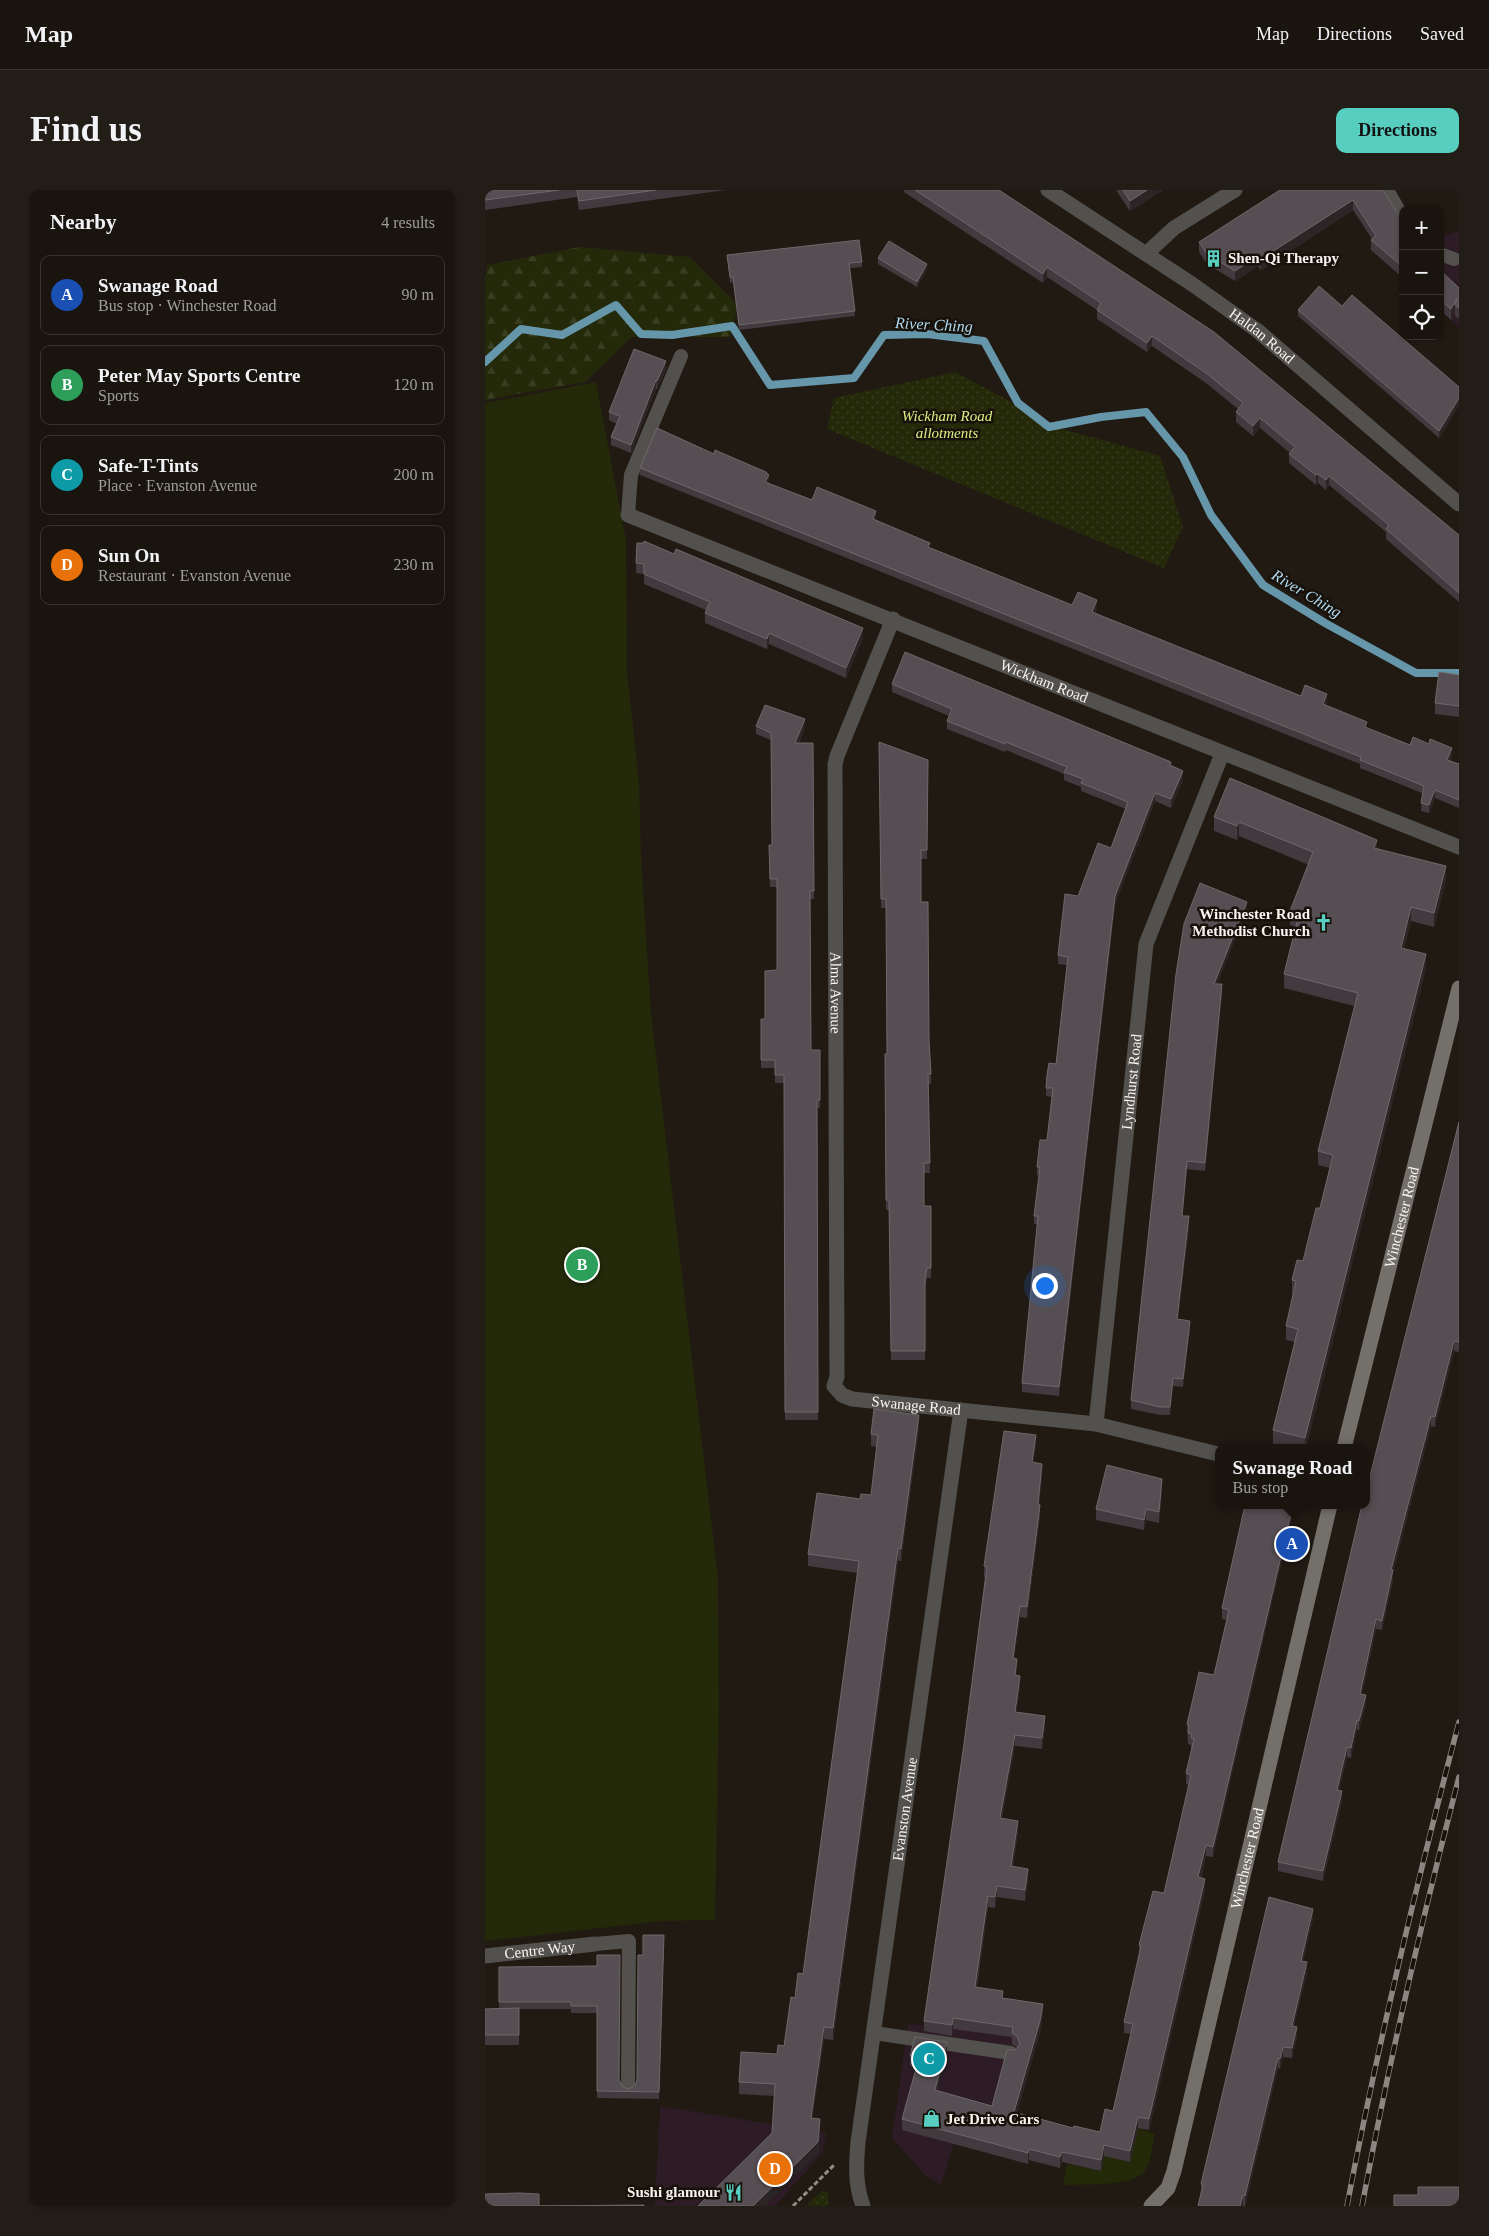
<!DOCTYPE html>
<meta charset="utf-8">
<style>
body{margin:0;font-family:"Times New Roman",serif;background:#221d17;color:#f1f3f6}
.controls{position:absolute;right:15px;top:15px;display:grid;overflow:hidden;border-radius:10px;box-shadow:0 1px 4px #0004}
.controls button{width:45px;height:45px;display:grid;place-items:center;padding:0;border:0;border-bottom:1px solid #37332e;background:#19140e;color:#f1f3f6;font:25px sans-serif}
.you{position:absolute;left:559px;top:1095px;width:18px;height:18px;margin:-12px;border:4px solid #fff;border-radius:50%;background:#1a73e8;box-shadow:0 0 0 8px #1a73e833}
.badge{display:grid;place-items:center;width:32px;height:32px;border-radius:50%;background:#58cec0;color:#fff;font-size:16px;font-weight:700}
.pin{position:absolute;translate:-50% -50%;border:2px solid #fff;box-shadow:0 1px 5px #0006}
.popup{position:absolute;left:730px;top:1254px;width:155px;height:65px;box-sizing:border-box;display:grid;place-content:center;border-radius:10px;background:#19140e;filter:drop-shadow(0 1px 4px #0005);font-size:16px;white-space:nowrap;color:#9f9e9e}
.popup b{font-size:19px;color:#f1f3f6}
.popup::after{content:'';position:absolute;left:50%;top:100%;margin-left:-10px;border:10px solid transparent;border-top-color:#19140e}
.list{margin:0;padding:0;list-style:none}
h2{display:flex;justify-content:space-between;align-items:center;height:65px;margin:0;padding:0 20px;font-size:21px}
h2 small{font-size:16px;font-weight:400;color:#9f9e9e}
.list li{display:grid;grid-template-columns:32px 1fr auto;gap:15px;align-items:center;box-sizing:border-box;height:80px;margin:0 10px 10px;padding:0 10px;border:1px solid #37332e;border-radius:10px}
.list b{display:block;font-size:19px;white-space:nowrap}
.list p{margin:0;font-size:16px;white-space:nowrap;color:#9f9e9e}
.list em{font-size:16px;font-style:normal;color:#9f9e9e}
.icon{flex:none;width:28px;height:28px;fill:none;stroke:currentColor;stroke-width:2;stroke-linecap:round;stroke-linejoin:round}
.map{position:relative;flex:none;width:974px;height:2016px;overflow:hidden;border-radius:10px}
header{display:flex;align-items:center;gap:30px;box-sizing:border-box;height:70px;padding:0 25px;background:#19140e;border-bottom:1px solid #37332e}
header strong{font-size:24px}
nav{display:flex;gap:28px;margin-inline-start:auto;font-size:18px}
.intro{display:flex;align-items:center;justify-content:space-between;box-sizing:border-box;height:120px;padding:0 30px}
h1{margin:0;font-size:35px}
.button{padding:12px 22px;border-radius:10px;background:#58cec0;color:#111;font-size:18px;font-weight:700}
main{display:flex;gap:30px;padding:0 30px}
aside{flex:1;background:#19140e;border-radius:10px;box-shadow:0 1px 4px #0004}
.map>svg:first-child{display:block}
.commercial{fill:#2d1c25}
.grass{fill:#232909}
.forest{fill:url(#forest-firs)}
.park{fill:url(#park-dots)}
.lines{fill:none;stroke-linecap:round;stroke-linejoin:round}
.stream{stroke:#6696aa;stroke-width:8}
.path{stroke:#918b85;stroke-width:3;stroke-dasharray:5 2.5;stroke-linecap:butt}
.service{stroke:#53514d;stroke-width:14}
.minor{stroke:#53514d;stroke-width:15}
.secondary{stroke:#736f69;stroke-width:15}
.rail-casing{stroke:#8c8680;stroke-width:5.5}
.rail{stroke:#17110a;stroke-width:4;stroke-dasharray:11;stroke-linecap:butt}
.wall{fill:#423a3f}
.shaded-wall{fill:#2c2526}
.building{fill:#554e52;stroke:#6f686b}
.labels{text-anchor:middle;stroke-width:5;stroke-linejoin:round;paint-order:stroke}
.poi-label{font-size:15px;font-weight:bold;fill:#f9f4ef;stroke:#17110a;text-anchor:start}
.street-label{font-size:15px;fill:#f9f4ef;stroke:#17110a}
.park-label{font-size:15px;font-style:italic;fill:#d9ef83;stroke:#17110a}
.water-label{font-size:16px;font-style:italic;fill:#b0daf1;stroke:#17110a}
</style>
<header>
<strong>Map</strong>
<nav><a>Map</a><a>Directions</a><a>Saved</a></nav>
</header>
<div class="intro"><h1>Find us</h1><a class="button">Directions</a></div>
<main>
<aside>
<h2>Nearby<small>4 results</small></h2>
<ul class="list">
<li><span class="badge" style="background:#1a4fb4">A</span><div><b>Swanage Road</b><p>Bus stop · Winchester Road</p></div><em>90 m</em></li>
<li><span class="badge" style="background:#2e9e5b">B</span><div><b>Peter May Sports Centre</b><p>Sports</p></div><em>120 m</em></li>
<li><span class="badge" style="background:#0f9aa8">C</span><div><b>Safe-T-Tints</b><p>Place · Evanston Avenue</p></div><em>200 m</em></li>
<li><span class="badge" style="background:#e8710a">D</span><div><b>Sun On</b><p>Restaurant · Evanston Avenue</p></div><em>230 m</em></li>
</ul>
</aside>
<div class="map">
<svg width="974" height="2016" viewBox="0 0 974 2016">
<defs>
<pattern id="forest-firs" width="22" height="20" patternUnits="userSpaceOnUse" patternTransform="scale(1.25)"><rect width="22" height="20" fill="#232909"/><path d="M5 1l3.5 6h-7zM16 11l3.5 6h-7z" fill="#393e21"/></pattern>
<pattern id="park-dots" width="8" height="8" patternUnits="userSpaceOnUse" patternTransform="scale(1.25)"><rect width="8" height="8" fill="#232909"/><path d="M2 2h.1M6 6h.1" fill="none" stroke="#393e21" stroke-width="1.8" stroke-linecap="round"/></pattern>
</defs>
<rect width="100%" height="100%" fill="#211a13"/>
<path class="commercial" d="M974 41V137L955 120V47Z
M423 1834 554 1848 529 1921 482 1908 456 1995 439 1984 407 1948Z
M175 1916 341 1943 338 1962 290 2016H170Z"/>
<path class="grass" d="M111 192 141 350 142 481 154 592 156 667 166 823 233 1388 234 1517 230 1730 177 1731 0 1751V213Z
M653 1938 670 1944C667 1956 666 1973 659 1982 647 1997 596 1994 578 1995L582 1974 616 1981 619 1966 645 1972Z"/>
<path class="forest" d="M94 57 205 67 253 115 245 147H147L100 192 0 210V89L2 75Z"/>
<path class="park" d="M470 182 577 239 675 266 698 337 679 378 342 239 349 208Z
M339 2000 343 2004V2016H323V2013Z"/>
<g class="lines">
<path class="stream" d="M0 172 36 139 77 145 131 115 156 144 187 145 247 136 285 195 369 188 399 145 442 144 499 151 533 213 564 237 616 227 661 222 698 267 726 325 778 395 840 433 931 483H974"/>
<path class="path" d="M308 2016 350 1974"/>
<path class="service" d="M902 0 918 28
M955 64 969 69
M143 325 146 285 196 166
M110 1754 144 1751 143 1897
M389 1843 526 1863"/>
<g class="minor">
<path id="s1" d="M563 0 707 94 773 141 974 314"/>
<path d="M661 64 689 38 750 0"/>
<path id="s2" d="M143 325 974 657"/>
<path id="s3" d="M408 429 352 566 350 575 352 1187 349 1196 357 1205 367 1209 611 1234 733 1264"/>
<path id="s4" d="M611 1234 661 754 737 564"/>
<path id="s5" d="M0 1766 110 1754"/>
<path id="s6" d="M378 2016C370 1994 371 1975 373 1952L476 1220"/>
</g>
<g class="secondary">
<path id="s7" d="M859 1258 974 798"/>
<path id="s8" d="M666 2016 683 1998 689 1981 845 1315"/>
</g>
<defs>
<path id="rail" d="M862 2016C893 1853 932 1692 974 1532
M877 2016C904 1872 937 1729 974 1587"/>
</defs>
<use href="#rail" class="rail-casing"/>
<use href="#rail" class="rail"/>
</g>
<path class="wall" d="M0 0H241L94 20 92 7 0 20Z
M419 0H514L974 345V412L901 349V342L844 295 841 300 833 293 831 295 804 273V264L805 263 775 238 768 246 751 232V222L753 219 721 193 667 156 662 162 612 129V120L562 87 558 93 419 2Z
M631 0H678L645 21Z
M898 0 918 32V88L886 60V50L887 49 868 20 776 80 773 76 750 91 722 74 714 62V52Z
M242 65 377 72V77L365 78 370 126 254 140 248 92 245 93Z
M393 68 442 79 432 97 393 74Z
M955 80 974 98V129L970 126V122L966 130 955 120Z
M857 116 974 197V215L954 248 813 126V120Z
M181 180 172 199H171L146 263 126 255V247L132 234 124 230V222Z
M229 264 284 292 283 293 327 310 391 329V330L445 358 587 415 612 418 610 424 816 506 842 512 841 515 882 538 925 555 967 566 965 571 974 574V618L950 608 944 623 936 621 937 603 875 578V574L155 285V278Z
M152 353 378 448 361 488 284 454 282 459 220 433V423L221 420 159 394V384L151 383Z
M974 485V527L950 524V513Z
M407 494 686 576 698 590 686 618 670 611 630 714 574 1206 537 1202V1193L553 1034H549V1026L554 985H552V977L562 950 567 907 561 906V898L571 874 582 775 573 774V765L593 706 626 658 641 619 596 601V597L579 590V584L521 560 520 562 462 539V531L464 526 407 502Z
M271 536H320L314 553H328L329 709H325L326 860H335V918H332L333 1230H300L299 893H290V878H276V829H280L292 780V697H285L284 655H287L286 550 271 544Z
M394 552 443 570 442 669H436V712L446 884V894H443L445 983H439V1016H446V1088H442L440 1098V1170H406L404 1020H401L400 864H402L401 718H396Z
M729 627 892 659 961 690 949 737 926 731 919 759 941 778 821 1258H804L788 1254V1240L810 1152 801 1150V1136L808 1104H807V1090L818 1071 835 1018 845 978 833 975V961L869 816 799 798V784L811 737 805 735V721L824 675 754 646 752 650 729 641Z
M715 693 762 720 732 794 737 802 720 981 702 979 697 1026 704 1035 693 1129 705 1139 698 1197 688 1196 685 1225H675L646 1219V1210Z
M974 932V1162L969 1161 950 1237 946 1236 908 1382V1390L897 1440 891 1439 877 1504 881 1515 874 1540H872L866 1568 862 1567 854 1601 857 1611 838 1691 793 1681V1672Z
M434 1237 416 1371H413L348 1850 339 1849 327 1928 335 1941 333 1964 289 1906 254 1904V1892L292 1864 299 1856 310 1808 318 1784 373 1383 323 1376V1364L375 1309 386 1305 392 1257 386 1256V1244Z
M551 1256 548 1273 557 1285 554 1315 555 1326 542 1428 535 1427 529 1468 532 1479 531 1485 535 1497 531 1522 560 1537 557 1559 530 1556 517 1628 533 1641 528 1677 543 1690 540 1711 512 1707 510 1718 503 1717 492 1797 518 1809 558 1825 555 1842 532 1923 588 1938 615 1942 628 1921 646 1844 639 1843V1832L654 1764V1755L679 1703 704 1595 701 1594V1583L707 1560 706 1559V1555L703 1554 702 1534 729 1485 742 1430 737 1429V1418L760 1315 728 1667 721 1666 716 1688 720 1700 664 1940 653 1938 645 1972 619 1966 616 1981 577 1972 575 1978 544 1970 543 1974 417 1940V1929L431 1878 425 1876V1866L462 1863 452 1901 507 1916 530 1860 532 1857 527 1854V1847L468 1839 467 1846 439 1841V1831L479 1554 500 1387H499V1376Z
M677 1299 674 1333 661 1330 659 1340 611 1330V1319Z
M828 1729 818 1771 822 1782 809 1836 812 1847 807 1868 798 1867 795 1879 793 1878 760 2016H713L716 2001V1994Z
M179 1745 174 1909 112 1908V1823H86V1819H34V1855H0V1819L14 1818V1777L112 1776 134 1890 138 1897 143 1899 150 1895 152 1890 158 1765Z"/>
<path class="shaded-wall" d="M662 0H678L645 21V11Z
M868 10V20L776 80V69Z
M773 66V76L750 91V81Z
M442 74V79L432 97V92Z
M562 77V87L558 93V84Z
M972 108 970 115V122L966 130V119Z
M667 146V156L662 162V153Z
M181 171V180L172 199V191Z
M171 190V199L146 263V255Z
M974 208V215L954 248V241Z
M775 228V238L768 246V236Z
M833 284V293L831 295V285Z
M284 285V292L280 300V292Z
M844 286V295L841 300V290Z
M391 321V329L388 337V329Z
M612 410V418L607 430V422Z
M378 438V448L361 488V478Z
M284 443V454L282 459V449Z
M842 504V512L838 522V514Z
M320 529V536L310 561V553Z
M967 558V566L962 577V570Z
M698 581V590L686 618V609Z
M950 600V608L944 623V615Z
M670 603V611L630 714 574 1206V1197L630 706Z
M754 632V646L752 650V636Z
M892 650V664L889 658Z
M961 676V690L949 737V723Z
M762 712V720L729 802V794Z
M926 717V731L916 772V758Z
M941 764V778L821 1258H820V1248Z
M737 794V802L720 981V973Z
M702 971V979L697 1034V1026Z
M704 1026V1035L692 1137V1129Z
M705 1131V1139L698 1197V1189Z
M969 1151V1161L950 1237V1227Z
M688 1188V1196L685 1225V1217Z
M434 1225V1237L416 1371V1359Z
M946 1226V1236L908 1382V1390L897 1440V1431L906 1380Z
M551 1245V1256L547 1283V1272Z
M557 1274V1285L553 1325V1314Z
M677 1289V1299L674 1333V1322Z
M555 1315V1326L542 1428V1417Z
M808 1315H810L728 1667V1657Z
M661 1319V1330L659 1340V1330Z
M413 1358V1371L348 1850V1838Z
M535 1416V1427L528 1479V1468Z
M891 1429V1439L875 1513V1504Z
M532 1469V1479L530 1496V1485Z
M535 1486V1497L530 1533V1522Z
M881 1505V1515L874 1540V1531Z
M560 1526V1537L557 1559V1548Z
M872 1530V1540L866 1568V1558Z
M530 1545V1556L515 1638V1628Z
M862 1557V1567L852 1610V1600Z
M857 1601V1611L838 1691V1681Z
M533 1631V1641L526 1687V1676Z
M721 1655V1666L713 1698V1687Z
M543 1679V1690L540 1711V1700Z
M720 1689V1700L664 1940V1929Z
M512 1696V1707L510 1718V1707Z
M503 1706V1717L490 1807V1797Z
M828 1719V1729L816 1781V1771Z
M822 1772V1782L807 1846V1836Z
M558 1814V1825L555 1842 529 1933V1922Z
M468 1828V1839L467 1846V1835Z
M339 1837V1849L326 1940V1928Z
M812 1837V1847L807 1868V1858Z
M462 1852V1863L450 1911V1900Z
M798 1857V1867L795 1879V1869Z
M793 1868V1878L760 2016V2006Z
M653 1927V1938L645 1972V1961Z
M335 1929V1941L333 1964 280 2016H268Z
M619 1955V1966L616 1981V1970Z
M544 1959V1970L543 1974V1963Z
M577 1962V1972L575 1978V1967Z
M758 2005V2016H755Z"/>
<path class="building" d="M0 0H74L0 10Z
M92 0H171L94 11Z
M430 0H514L729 142 974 345V403L901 339 904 335 844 286 841 290 833 284 831 285 804 264 810 257 775 228 768 236 751 222 758 213 721 183 667 146 662 153 612 120 616 113 562 77 558 84Z
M638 0H662L645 11Z
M795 0H898L918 32V77L886 50 891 46 868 10 776 69 773 66 750 81 722 64 714 52Z
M374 50 377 72 364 73 370 121 254 135 248 87H245L242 65Z
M404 51 442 74 432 92 393 68Z
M955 80 974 98V118L970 115 972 108 966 119 955 110Z
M834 96 857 116 867 105 974 197V208L954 241 813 120Z
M149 159 181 171 172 191 171 190 146 255 126 247 135 226 124 222Z
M172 238 229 264 230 260 281 282 284 285 280 292 327 310 332 297 391 321 388 329 445 353 443 357 587 415 593 402 612 410 607 422 744 477 816 506 820 495 832 500 842 504 838 514 882 532 880 537 925 555 928 547 944 554 945 549 967 558 962 570 974 574V610L950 600 944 615 936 613 939 596 875 570 876 567 155 278Z
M159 351 189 364 191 359 378 438 361 478 284 443 282 449 220 423 225 412 159 384V374L151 373 152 353H159Z
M420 462 686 572 685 575 698 581 686 609 670 603 630 706 574 1197 537 1193 553 1026H549L555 977H552L555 950H562L568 898H561L562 885 564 873 571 874 583 767 573 765 580 704 593 706 613 653 626 658 643 612 596 593 598 589 579 582 582 577 521 552 520 554 462 531 467 519 407 494Z
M954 482 974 485V516L950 513Z
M280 515 320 529 310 553H328L329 701H325L326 860H335V910H332L333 1222H300L299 885H290V870H276V829H280V781L292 780V689H285L284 655H287L286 543 271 536Z
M394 552 443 570 442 660H436V712H443L444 850 446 884H443L445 973H439V1016H446V1078H442L440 1088V1161H406L404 1010H401L400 864H402L401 709H396Z
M745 588 892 650 889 658 961 676 949 723 926 717 916 758 941 764 820 1248 788 1240 813 1139 801 1136 811 1091 807 1090 812 1070 818 1071 831 1018H835L848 965 833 961 873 803 799 784 814 724 805 721 828 662 754 632 752 636 729 627Z
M715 693 762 712 729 794H737L720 973 702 971 697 1026H704L692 1129 705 1131 698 1189 688 1188 685 1217H675L646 1210 691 784 699 734Z
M974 932V1152L969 1151 950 1227 946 1226 906 1380H908L897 1431 891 1429 875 1504 881 1505 874 1531 872 1530 866 1558 862 1557 852 1600 857 1601 838 1681 793 1672 868 1353 877 1315H881V1302Z
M389 1219 434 1225 416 1359 413 1358 348 1838 339 1837 326 1928 335 1929 333 1952 268 2016H213L287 1943 290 1894 254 1892 256 1862 292 1864 293 1855 299 1856 306 1807 310 1808 313 1783 318 1784 374 1371 323 1364 332 1303 375 1309 376 1304 386 1305 393 1245 386 1244Z
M519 1241 551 1245 547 1272 557 1274 553 1314 555 1315 542 1417 535 1416 528 1468 532 1469 530 1485 535 1486 530 1522 560 1526 557 1548 530 1545 515 1628 533 1631 526 1676 543 1679 540 1700 512 1696 510 1707 503 1706 490 1797 518 1801 517 1808 558 1814 555 1831 529 1922 588 1938 589 1936 615 1942 620 1919 628 1921 648 1834 639 1832 656 1756 654 1755 668 1701 679 1703 706 1585 701 1583 709 1549 706 1548 707 1544 703 1543 704 1535 702 1534 710 1500 714 1482 729 1485 744 1420 737 1418 760 1315H808L728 1657 721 1655 713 1687 720 1689 664 1929 653 1927 645 1961 619 1955 616 1970 577 1962 575 1967 544 1959 543 1963 417 1929 434 1868 425 1866 430 1847 462 1852 450 1900 507 1916 522 1860H530L535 1854 532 1846 527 1843 528 1837 468 1828 467 1835 439 1831 479 1554 502 1377 499 1376Z
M622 1275 677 1289 674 1322 661 1319 659 1330 611 1319Z
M784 1707 828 1719 816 1771 822 1772 807 1836 812 1837 807 1858 798 1857 795 1869 793 1868 760 2006 758 2005 755 2016H713L718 1995 716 1994Z
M158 1745H179L174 1902 112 1901V1816H86V1812H14V1777L112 1776V1765H135L134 1890 138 1897 143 1899 150 1895 152 1890 153 1765H158Z
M34 1818V1845H0V1819Z
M933 1997H974V2016H909V2005H933Z
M34 2003 54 2004V2016L159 2015V2016H0V2004Z"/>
<defs>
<symbol id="building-bare" viewBox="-9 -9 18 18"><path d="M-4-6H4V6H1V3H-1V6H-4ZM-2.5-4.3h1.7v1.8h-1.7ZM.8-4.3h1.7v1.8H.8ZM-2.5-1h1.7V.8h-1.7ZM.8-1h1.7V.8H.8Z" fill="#58cec0" stroke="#17110a" stroke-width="2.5" paint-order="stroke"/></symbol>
<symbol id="church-bare" viewBox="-9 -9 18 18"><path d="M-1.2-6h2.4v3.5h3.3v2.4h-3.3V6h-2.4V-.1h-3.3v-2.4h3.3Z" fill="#58cec0" stroke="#17110a" stroke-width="2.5" paint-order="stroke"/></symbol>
<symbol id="shop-bare" viewBox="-9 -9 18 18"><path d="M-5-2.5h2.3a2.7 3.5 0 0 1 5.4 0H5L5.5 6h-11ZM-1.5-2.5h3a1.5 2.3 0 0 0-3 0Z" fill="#58cec0" stroke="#17110a" stroke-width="2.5" paint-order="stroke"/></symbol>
<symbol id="restaurant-bare" viewBox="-9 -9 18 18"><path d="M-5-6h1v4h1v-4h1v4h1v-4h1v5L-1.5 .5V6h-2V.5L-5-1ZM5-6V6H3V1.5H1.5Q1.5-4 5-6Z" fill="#58cec0" stroke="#17110a" stroke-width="2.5" paint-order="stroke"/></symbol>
</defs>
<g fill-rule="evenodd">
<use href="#building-bare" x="716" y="56" width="25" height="25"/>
<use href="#church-bare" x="826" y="720" width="25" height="25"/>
<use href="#shop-bare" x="434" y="1916" width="25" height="25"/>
<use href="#restaurant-bare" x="236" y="1990" width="25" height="25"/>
</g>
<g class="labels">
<g class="poi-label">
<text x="743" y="73">Shen-Qi Therapy</text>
<text x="825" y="729" text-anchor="end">Winchester Road<tspan x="825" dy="17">Methodist Church</tspan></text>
<text x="461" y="1934">Jet Drive Cars</text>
<text x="235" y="2007" text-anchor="end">Sushi glamour</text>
</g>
<g class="street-label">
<text dy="5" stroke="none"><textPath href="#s1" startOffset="259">Haldan Road</textPath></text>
<text dy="5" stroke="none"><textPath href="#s2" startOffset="448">Wickham Road</textPath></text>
<text dy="5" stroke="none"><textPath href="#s3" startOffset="385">Alma Avenue</textPath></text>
<text dy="5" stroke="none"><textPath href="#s4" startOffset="344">Lyndhurst Road</textPath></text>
<text dy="5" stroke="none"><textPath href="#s7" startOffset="238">Winchester Road</textPath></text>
<text dy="5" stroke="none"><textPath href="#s3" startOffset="866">Swanage Road</textPath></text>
<text dy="5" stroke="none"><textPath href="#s6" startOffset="401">Evanston Avenue</textPath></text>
<text dy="5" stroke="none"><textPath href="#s8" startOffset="364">Winchester Road</textPath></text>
<text dy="5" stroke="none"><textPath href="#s5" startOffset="55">Centre Way</textPath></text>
</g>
<g class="park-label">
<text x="462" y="231">Wickham Road<tspan x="462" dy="17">allotments</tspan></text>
</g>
<g class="water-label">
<text transform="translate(449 134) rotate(3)" y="6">River Ching</text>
<text transform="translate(822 403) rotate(31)" y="6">River Ching</text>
</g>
</g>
</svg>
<div class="controls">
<button>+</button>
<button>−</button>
<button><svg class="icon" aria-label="locate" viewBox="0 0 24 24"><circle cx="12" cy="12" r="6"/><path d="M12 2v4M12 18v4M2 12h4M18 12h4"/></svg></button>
</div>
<div class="you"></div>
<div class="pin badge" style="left:807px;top:1354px;background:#1a4fb4">A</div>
<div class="popup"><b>Swanage Road</b>Bus stop</div>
<div class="pin badge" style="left:97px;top:1075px;background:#2e9e5b">B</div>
<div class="pin badge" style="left:444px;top:1869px;background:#0f9aa8">C</div>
<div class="pin badge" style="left:290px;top:1979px;background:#e8710a">D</div>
</div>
</main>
